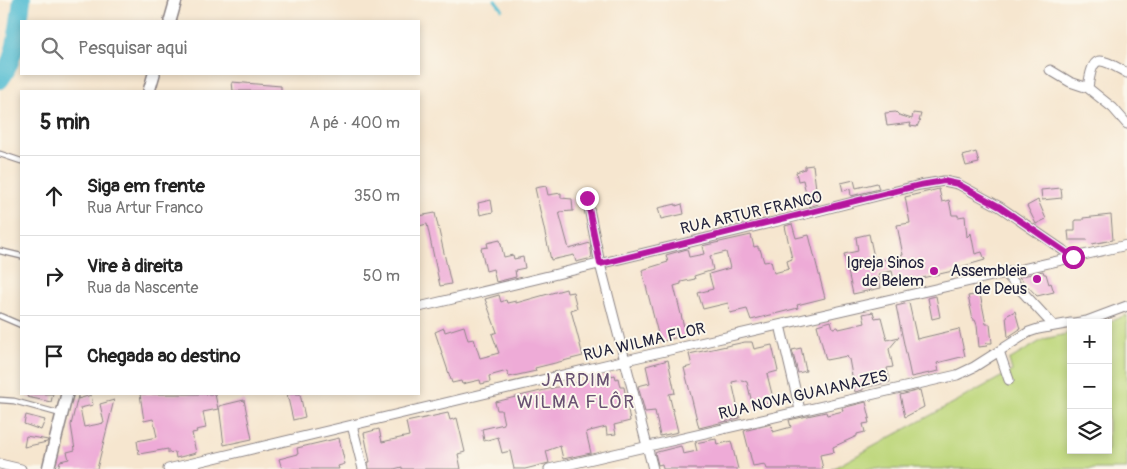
<!DOCTYPE html>
<html lang="pt">
<meta charset="utf-8">
<style>
body{margin:0;font-family:Pangolin,sans-serif;background:#f6f6f6;color:#222}
.controls{position:absolute;right:15px;bottom:15px;display:grid;overflow:hidden;border-radius:0px;box-shadow:0 2px 8px #0003}
.controls button{width:45px;height:45px;display:grid;place-items:center;padding:0;border:0;border-bottom:1px solid #e0e0e0;background:#fff;color:#222;font:25px sans-serif}
.stop{position:absolute;width:15px;height:15px;margin:-11px;border:4px solid #b5179e;border-radius:50%;background:#fff}
.stop.end{background:#b5179e;border-color:#fff;box-shadow:0 1px 5px #0008}
.list{margin:0;padding:0;list-style:none}
h2{display:flex;justify-content:space-between;align-items:center;height:65px;margin:0;padding:0 20px;font-size:21px}
h2 small{font-size:16px;font-weight:400;color:#767676}
.list li{display:grid;grid-template-columns:32px 1fr auto;gap:15px;align-items:center;box-sizing:border-box;height:80px;padding:0 20px;border-top:1px solid #e0e0e0}
.list b{display:block;font-size:19px;white-space:nowrap}
.list p{margin:0;font-size:16px;white-space:nowrap;color:#767676}
.list em{font-size:16px;font-style:normal;color:#767676}
.icon{flex:none;width:28px;height:28px;fill:none;stroke:currentColor;stroke-width:2;stroke-linecap:round;stroke-linejoin:round}
.map{position:relative;flex:none;width:1127px;height:469px;overflow:hidden}
.search{position:absolute;background:#fff;box-shadow:0 2px 8px #0003;left:20px;top:20px;width:400px;height:55px;display:flex;align-items:center;gap:12px;box-sizing:border-box;padding:0 18px;border-radius:0px;color:#767676;font-size:19px}
.panel{position:absolute;background:#fff;box-shadow:0 2px 8px #0003;left:20px;top:90px;width:400px;height:305px;border-radius:0px}
.map>svg:first-child{display:block}
.green{fill:#bed77c;stroke:#707c5c}
.lines{fill:none;stroke-linecap:round;stroke-linejoin:round}
.stream{stroke:#55bdd2;stroke-width:3}
.river{stroke:#55bdd2;stroke-width:18}
.building{fill:#eeabd7}
.service-casing{stroke:#8c8485;stroke-width:7}
.minor-casing{stroke:#8c8485;stroke-width:11}
.tertiary-casing{stroke:#8c8485;stroke-width:14}
.service{stroke:#fff;stroke-width:4.5}
.minor{stroke:#fff;stroke-width:9}
.tertiary{stroke:#fff;stroke-width:11}
.route{stroke:#b5179e;stroke-width:6}
.poi-dot{fill:#b5179e;stroke:#fbf7ec;stroke-width:2}
.labels{text-anchor:middle;stroke-width:4;stroke-linejoin:round;paint-order:stroke}
.street-label{font-size:16px;fill:#22223b;stroke:#fbf7ec}
.poi-label{font-size:16px;fill:#22223b;stroke:#fbf7ec;text-anchor:end}
.quarter-label{font-size:19px;letter-spacing:1px;fill:#695272;stroke:#fbf7ec}
</style>
<div class="map">
<svg width="1127" height="469" viewBox="0 0 1127 469">
<rect width="100%" height="100%" fill="#fbf7ec"/>
<filter id="ink" filterUnits="userSpaceOnUse"><feTurbulence type="fractalNoise" baseFrequency=".02" numOctaves="2"/><feDisplacementMap in="SourceGraphic" scale="10" xChannelSelector="R" yChannelSelector="G"/><feConvolveMatrix kernelMatrix="1 2 1 2 8 2 1 2 1" color-interpolation-filters="sRGB"/></filter>
<filter id="wash" filterUnits="userSpaceOnUse"><feTurbulence type="fractalNoise" baseFrequency=".0096" numOctaves="4" result="noise"/><feDisplacementMap in="SourceGraphic" scale="20" xChannelSelector="R" yChannelSelector="G"/><feGaussianBlur stdDeviation="1.12" result="paint"/><feColorMatrix in="noise" values="0 0 0 0 0 0 0 0 0 0 0 0 0 0 0 0 0 1.4 0 .05"/><feComposite in="paint" operator="in"/></filter>
<g filter="url(#wash)">
<rect width="100%" height="100%" fill="#f6e6cf"/>
<path class="green" d="M1127 315V469H832L1012 371 1009 360 1044 339 1071 333V450H1108V323H1105Z"/>
<g class="lines">
<path class="stream" d="M495 0 502 9"/>
<path class="river" d="M0 80C17 58 18 26 22 0"/>
</g>
<g id="blocks">
<path class="building" d="M232 82 281 86V91H233Z
M896 112 899 115 912 119 913 113 921 114 919 121H921L919 122 917 127 910 126 911 123 887 126 885 113Z
M976 152 979 163 966 166 963 156Z
M813 165 818 204 809 207 803 180 798 181 796 172 805 169V166Z
M854 180 856 188 877 183 879 189 851 196 850 189 843 191 841 183Z
M546 186 548 195 561 193V198L572 199 573 211 559 212 569 249 590 243 592 258 576 262 574 255 551 260 535 188Z
M1061 188 1062 198 1042 200 1041 190Z
M939 189 942 202 949 200 952 215H958V217L965 216 967 237 971 233 975 254 982 252 985 260 957 268V270L922 278 923 280 909 283V282L895 284 892 271 878 274 881 288 853 294 844 254 858 251 856 237 869 234 875 262 903 255 897 225 910 223 905 197Z
M491 200 493 212 480 215 478 203Z
M1038 200 1046 219 1036 224 1027 206Z
M676 204V206L682 204 684 214 661 219 658 208Z
M435 213 451 284 440 286 427 224 419 226V216Z
M1111 215 1113 240 1092 244 1088 240H1069L1068 231H1075V220H1083V218Z
M792 224 796 238 809 235 825 298 797 305 798 308 751 320 747 309 730 313 728 303 703 309 698 293 713 289 709 274 730 268 726 252 710 256 713 270 694 276 695 279 681 282V284L674 286 686 335 660 342 642 270 668 262 666 255 687 249 689 257 704 254 702 246 751 235 754 247 758 246V249H760L764 262 771 261 774 273 789 269 787 261 792 259 785 226Z
M500 240 504 257 513 255 514 259 523 257 525 268 515 270 516 277 496 282 493 269 486 271 481 248 488 247 487 243Z
M1043 271 1044 274H1046L1049 284 1051 283 1054 292 1037 296 1019 277Z
M566 289 567 293 573 292 577 308 571 310 583 356 535 368 536 371 509 377 507 371 489 376 490 382 481 384 480 380 462 384 461 381 452 383 435 332 444 328 445 332 464 326 468 340 474 339 480 358 499 353 492 334 497 332 485 299 499 295 501 302 506 300 507 303 516 301V303Z
M980 294 986 324H990L992 343H986L987 346 979 347 977 325 975 320H973L968 296Z
M936 296 940 317 932 319 928 298Z
M909 303 917 339 959 329 965 356 937 363 939 371 911 377 896 306Z
M1015 311 1020 329 1008 337 1006 316Z
M873 312 875 318 881 317 887 340 899 337 889 349 893 367 887 368 890 382 863 388V390L855 392 849 359H848L847 356 826 360 817 325 831 321 833 328 838 327 839 329 865 323 863 314Z
M745 342H752L754 349 772 345 778 371 767 374 774 402 753 407 747 382 742 380 732 382 740 418 699 428 684 368 692 366 689 354Z
M801 348 806 371 798 373 792 350Z
M668 360 675 393 669 394 678 432 660 436 655 411 645 412 638 386 650 383 646 366Z
M611 374V376L615 375 616 379 618 378 620 387H624L630 421 614 425 616 434 607 435 606 427 586 432 591 453 563 459 560 446 546 451 549 463 525 469H514L510 451 502 453 498 437 484 441 482 429 504 424 501 410H497L495 402Z
M920 390 924 407 905 417 900 395Z
M28 394H53L51 402 27 397Z
M140 394H215L218 409 203 412 206 428 196 430 197 432 192 433 196 453 176 458 175 452 168 453V449L139 454 137 441 157 437 153 419 144 421Z
M287 394H300L305 417 293 420Z
M91 395 93 405 80 408 84 427 104 423 100 404 114 400 97 469H58L60 461 69 459 67 452 75 450 71 425 78 396V399Z
M244 400 252 439 224 445 219 406Z
M866 402 870 418 868 419 869 423 863 424 865 432 857 434V436L833 447 834 452 820 455 823 469H767L765 464 753 466 744 431 771 424 773 432 791 427 789 420 826 412 827 415 843 411 842 408Z
M448 413 450 420 457 418 465 452 458 454 461 469H402V467L394 469H369L368 462H370L364 433 379 429 382 442 409 436 406 422Z
M26 415 45 420 41 430 24 424Z
M26 436 48 440 47 442 24 447Z
M339 438 345 464 338 466 339 469H282L279 459 298 454 297 448Z
M716 439 717 445 731 441 738 469H663L662 464 658 465 655 453 657 452 681 446 683 454 697 451 695 443Z"/>
</g>
</g>
<g filter="url(#ink)">
<use href="#blocks" fill-opacity="0" stroke="#8c8485" stroke-width="1"/>
<g class="lines">
<defs>
<path id="service" d="M0 154 21 161
M0 251 21 256
M0 316 21 325
M0 400 14 401 61 414"/>
<path id="minor" d="M1050 70 1070 82 1088 88
M1127 73C1100 58 1093 51 1088 88L1113 108 1127 124
M587 198 600 264 653 469
M1005 273 1054 326
M419 307 778 221 920 185 944 181 958 184 1000 207 1073 257
M1074 323 1087 321 1127 306
M780 325 800 410
M999 351 1009 380
M352 425 363 469
M0 464 21 469
M168 469 626 360 1127 245
M549 469 957 375 974 367 1029 332 1038 329 1071 323"/>
<path id="tertiary" d="M170 21 176 0
M149 91 154 74
M48 469 67 394"/>
</defs>
<use href="#service" class="service-casing"/>
<use href="#minor" class="minor-casing"/>
<use href="#tertiary" class="tertiary-casing"/>
<use href="#service" class="service"/>
<use href="#minor" class="minor"/>
<use href="#tertiary" class="tertiary"/>
</g>
</g>
<g class="lines" filter="url(#ink)">
<path class="route" d="M587 198 600 264 920 185 944 181 958 184 1000 207 1073 257"/>
</g>
<g class="poi-dot">
<circle cx="934" cy="271" r="5"/>
<circle cx="1037" cy="279" r="5"/>
</g>
<g class="labels">
<g class="street-label">
<text transform="translate(751 212) rotate(-13)" y="6">RUA ARTUR FRANCO</text>
<text transform="translate(644 341) rotate(-13)" y="6">RUA WILMA FLOR</text>
<text transform="translate(803 394) rotate(-13)" y="6">RUA NOVA GUAIANAZES</text>
</g>
<g class="poi-label">
<text x="924" y="268">Igreja Sinos<tspan x="924" dy="18">de Belem</tspan></text>
<text x="1027" y="276">Assembleia<tspan x="1027" dy="18">de Deus</tspan></text>
</g>
<g class="quarter-label">
<text x="576" y="386">JARDIM<tspan x="576" dy="22">WILMA FLÔR</tspan></text>
</g>
</g>
</svg>
<div class="controls">
<button>+</button>
<button>−</button>
<button><svg class="icon" aria-label="layers" viewBox="0 0 24 24"><path d="M12 4l9 5-9 5-9-5zM3 14l9 5 9-5"/></svg></button>
</div>
<div class="stop" style="left:1073px;top:257px"></div>
<div class="stop end" style="left:587px;top:198px"></div>
<div class="search"><svg class="icon" aria-label="search" viewBox="0 0 24 24"><circle cx="10" cy="10" r="6"/><path d="M15 15l6 6"/></svg>Pesquisar aqui</div>
<section class="panel">
<h2>5 min<small>A pé · 400 m</small></h2>
<ul class="list">
<li><svg class="icon" aria-label="ahead" viewBox="0 0 24 24"><path d="M12 20V5M6 11l6-6 6 6"/></svg><div><b>Siga em frente</b><p>Rua Artur Franco</p></div><em>350 m</em></li>
<li><svg class="icon" aria-label="right" viewBox="0 0 24 24"><path d="M7 20v-9h11M14 6l5 5-5 5"/></svg><div><b>Vire à direita</b><p>Rua da Nascente</p></div><em>50 m</em></li>
<li><svg class="icon" aria-label="arrive" viewBox="0 0 24 24"><path d="M6 21V4h12l-3 4 3 4H6"/></svg><div><b>Chegada ao destino</b></div></li>
</ul>
</section>
</div>
